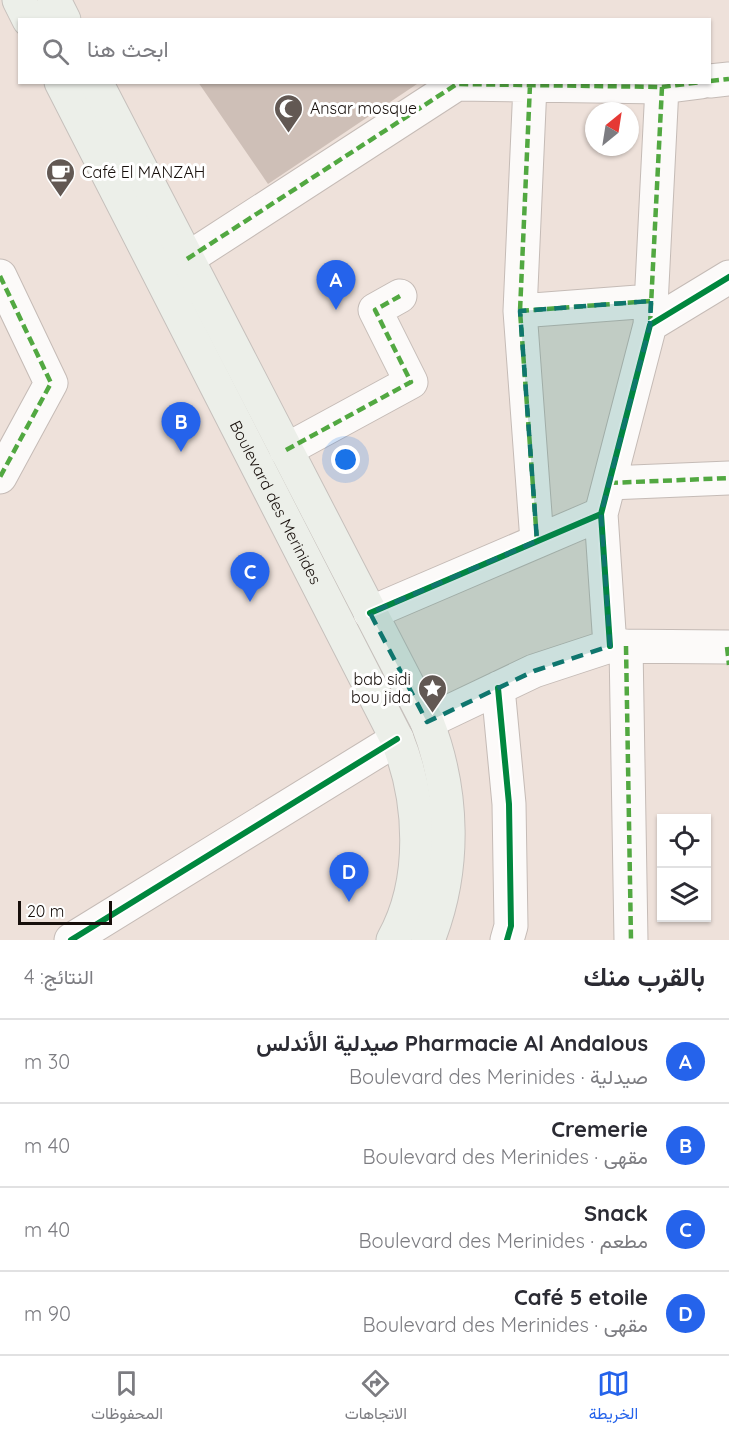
<!DOCTYPE html>
<html lang="ar">
<meta charset="utf-8">
<style>
body{margin:0;font-family:Quicksand,Vazirmatn,sans-serif;background:#f2f2f3;color:#2b2b33;direction:rtl}
.controls{position:absolute;right:18px;bottom:18px;display:grid;overflow:hidden;border-radius:0px;box-shadow:0 2px 4px #0004}
.controls button{width:54px;height:54px;display:grid;place-items:center;padding:0;border:0;border-bottom:2px solid #e1e1e2;background:#fff;color:#2b2b33;font:30px sans-serif}
.compass{position:absolute;left:585px;top:102px;width:54px;height:54px;border-radius:50%;background:#fff;box-shadow:0 2px 4px #0004;rotate:30deg}
.scale{position:absolute;left:18px;bottom:15px;width:94px;box-sizing:border-box;padding-left:6px;border:3px solid #170f0b;border-top:0;font-size:16px;line-height:21px;white-space:nowrap;color:#170f0b;-webkit-text-stroke:4px #fff;paint-order:stroke}
.you{position:absolute;left:346px;top:460px;width:21px;height:21px;margin:-15px;border:4px solid #fff;border-radius:50%;background:#1a73e8;box-shadow:0 0 0 9px #1a73e833}
.badge{display:grid;place-items:center;width:39px;height:39px;border-radius:50%;background:#2563eb;color:#fff;font-size:20px;font-weight:700}
.pin{position:absolute;translate:-50% -50px;filter:drop-shadow(0 2px 3px #0008)}
.pin::after{content:'';position:absolute;top:32px;width:21px;height:18px;background:inherit;clip-path:polygon(0 0,100% 0,50% 100%)}
.list{margin:0;padding:0;list-style:none}
h2{display:flex;justify-content:space-between;align-items:center;height:78px;margin:0;padding:0 24px;font-size:26px}
h2 small{font-size:20px;font-weight:400;color:#7c7c81}
.list li{display:grid;grid-template-columns:39px 1fr auto;gap:18px;align-items:center;box-sizing:border-box;height:84px;padding:0 24px;border-top:2px solid #e1e1e2}
.list b{display:block;font-size:22px;white-space:nowrap}
.list p{margin:0;font-size:20px;white-space:nowrap;color:#7c7c81}
.list em{font-size:20px;font-style:normal;color:#7c7c81}
.icon{flex:none;width:33px;height:33px;fill:none;stroke:currentColor;stroke-width:2;stroke-linecap:round;stroke-linejoin:round}
.map{position:relative;flex:none;width:729px;height:940px;overflow:hidden;direction:ltr}
.search{position:absolute;background:#fff;box-shadow:0 2px 4px #0004;left:18px;right:18px;top:18px;height:66px;display:flex;align-items:center;gap:15px;box-sizing:border-box;padding:0 21px;border-radius:0px;color:#7c7c81;font-size:22px}
.sheet{height:414px;background:#fff}
nav{display:flex;justify-content:space-around;align-items:center;box-sizing:border-box;height:84px;border-top:2px solid #e1e1e2;background:#fff;font-size:16px;color:#7c7c81}
nav a{display:grid;justify-items:center;gap:3px}
nav .on{color:#2563eb}
.map>svg:first-child{display:block}
.building{fill:#cebfb7}
.lines{fill:none;stroke-linecap:round;stroke-linejoin:round}
.minor-casing{stroke:#c5bbb6;stroke-width:35}
.major-casing{stroke:#c6c0bc;stroke-width:35}
.minor{stroke:#fcfaf9;stroke-width:33}
.major{stroke:#ecefe9;stroke-width:33}
.quiet{stroke:#52a841;stroke-width:4.5;stroke-dasharray:9 4.5;stroke-linecap:butt}
.cycleway-casing{stroke:#fff;stroke-width:10}
.cycleway{stroke:#00873e;stroke-width:6}
.marked{fill:#0f766e;fill-opacity:0.2;stroke:#0f766e;stroke-width:4.5;stroke-dasharray:12 8;stroke-linejoin:round}
.labels{text-anchor:middle;stroke-width:6;stroke-linejoin:round;paint-order:stroke}
.poi-label{font-size:16px;fill:#170f0b;stroke:#fff;text-anchor:start}
.street-label{font-size:16px;fill:#170f0b;stroke:#fff}
</style>
<div class="map">
<svg width="729" height="940" viewBox="0 0 729 940">
<rect width="100%" height="100%" fill="#eee1da"/>
<path class="building" d="M198 82H420L268 184Z"/>
<g class="lines">
<defs>
<path id="minor" d="M710 81 729 79
M530 85 520 311 537 541
M187 259 457 84 662 87 701 82
M0 276 51 383 0 477
M520 311 651 301
M650 325 662 87
M286 450 411 382 375 310 400 296
M609 483 729 478
M370 613 601 514
M610 646 601 514 650 325 729 277
M626 646 631 940
M498 688 509 804 511 926 507 940
M427 722 534 671 610 646 729 647
M71 940 397 739"/>
<g id="major">
<path d="M19 0 29 20"/>
<path d="M54 0 64 20"/>
<path id="s1" d="M61 82 397 739C422 800 426 881 393 940"/>
<path d="M96 82 427 722C454 792 456 870 428 940"/>
</g>
</defs>
<use href="#minor" class="minor-casing"/>
<use href="#major" class="major-casing"/>
<use href="#minor" class="minor"/>
<use href="#major" class="major"/>
<path class="quiet" d="M710 81 729 79
M530 85 520 311 537 541
M187 259 457 84 662 87 701 82
M0 276 51 383 0 477
M520 311 651 301
M650 325 662 87
M286 450 411 382 375 310 400 296
M609 483 729 478
M626 646 631 940
M727 647 729 665"/>
<defs>
<path id="cycleway" d="M370 613 601 514
M610 646 601 514 650 325 729 277
M498 688 509 804 511 926 507 940
M71 940 397 739"/>
</defs>
<use href="#cycleway" class="cycleway-casing"/>
<use href="#cycleway" class="cycleway"/>
</g>
<path class="marked" d="M651 301 650 325 601 514 610 646 534 671 427 722 370 613 537 541 520 311Z"/>
<defs>
<symbol id="mosque-pin" viewBox="-11 -11 22 30"><path d="M0 17L-7.5 6A9.5 9.5 0 1 1 7.5 6Z" fill="#625853" stroke="#fff"/><path d="M3.5-4.9A6 6 0 1 0 3.5 4.9A5 5 0 1 1 3.5-4.9Z" fill="#fff"/></symbol>
<symbol id="cafe-pin" viewBox="-11 -11 22 30"><path d="M0 17L-7.5 6A9.5 9.5 0 1 1 7.5 6Z" fill="#625853" stroke="#fff"/><path d="M-5.5-4.5H6V0H3Q3 3.5 0 3.5H-2.5Q-5.5 3.5-5.5 0ZM3-3.2v2h1.7v-2ZM-6 4.5H4V6H-6Z" fill="#fff"/></symbol>
<symbol id="sight-pin" viewBox="-11 -11 22 30"><path d="M0 17L-7.5 6A9.5 9.5 0 1 1 7.5 6Z" fill="#625853" stroke="#fff"/><path d="M0-6L1.8-2.2L6-1.7L2.9 1.2L3.7 5.4L0 3.3L-3.7 5.4L-2.9 1.2L-6-1.7L-1.8-2.2Z" fill="#fff"/></symbol>
</defs>
<g fill-rule="evenodd">
<use href="#mosque-pin" x="272" y="92" width="33" height="45"/>
<use href="#cafe-pin" x="44" y="156" width="33" height="45"/>
<use href="#sight-pin" x="416" y="672" width="33" height="45"/>
</g>
<g class="labels">
<g class="poi-label">
<text x="310" y="114">Ansar mosque</text>
<text x="82" y="178">Café El MANZAH</text>
<text x="411" y="685" text-anchor="end">bab sidi<tspan x="411" dy="18">bou jida</tspan></text>
</g>
<g class="street-label">
<text dy="6" stroke="none"><textPath href="#s1" startOffset="472">Boulevard des Merinides</textPath></text>
</g>
</g>
</svg>
<div class="controls">
<button><svg class="icon" aria-label="locate" viewBox="0 0 24 24"><circle cx="12" cy="12" r="6"/><path d="M12 2v4M12 18v4M2 12h4M18 12h4"/></svg></button>
<button><svg class="icon" aria-label="layers" viewBox="0 0 24 24"><path d="M12 4l9 5-9 5-9-5zM3 14l9 5 9-5"/></svg></button>
</div>
<svg class="compass" viewBox="-18 -18 36 36"><path d="M0-13l5 13h-10z" fill="#e53935"/><path d="M0 13l5-13h-10z" fill="#7c7c81"/></svg>
<div class="scale">20 m</div>
<div class="you"></div>
<div class="pin badge" style="left:336px;top:310px">A</div>
<div class="pin badge" style="left:181px;top:452px">B</div>
<div class="pin badge" style="left:250px;top:602px">C</div>
<div class="pin badge" style="left:349px;top:902px">D</div>
<div class="search"><svg class="icon" aria-label="search" viewBox="0 0 24 24"><circle cx="10" cy="10" r="6"/><path d="M15 15l6 6"/></svg>ابحث هنا</div>
</div>
<section class="sheet">
<h2>بالقرب منك<small>النتائج: 4</small></h2>
<ul class="list">
<li><span class="badge">A</span><div><b>Pharmacie Al Andalous صيدلية الأندلس</b><p>صيدلية · Boulevard des Merinides</p></div><em>30 m</em></li>
<li><span class="badge">B</span><div><b>Cremerie</b><p>مقهى · Boulevard des Merinides</p></div><em>40 m</em></li>
<li><span class="badge">C</span><div><b>Snack</b><p>مطعم · Boulevard des Merinides</p></div><em>40 m</em></li>
<li><span class="badge">D</span><div><b>Café 5 etoile</b><p>مقهى · Boulevard des Merinides</p></div><em>90 m</em></li>
</ul>
</section>
<nav>
<a class="on"><svg class="icon" aria-label="map" viewBox="0 0 24 24"><path d="M3 6l6-2 6 2 6-2v14l-6 2-6-2-6 2zM9 4v14M15 6v14"/></svg>الخريطة</a>
<a><svg class="icon" aria-label="directions" viewBox="0 0 24 24"><path d="M12 3l9 9-9 9-9-9zM9 14v-3h6M13 9l2 2-2 2"/></svg>الاتجاهات</a>
<a><svg class="icon" aria-label="saved" viewBox="0 0 24 24"><path d="M7 4h10v16l-5-4-5 4z"/></svg>المحفوظات</a>
</nav>
